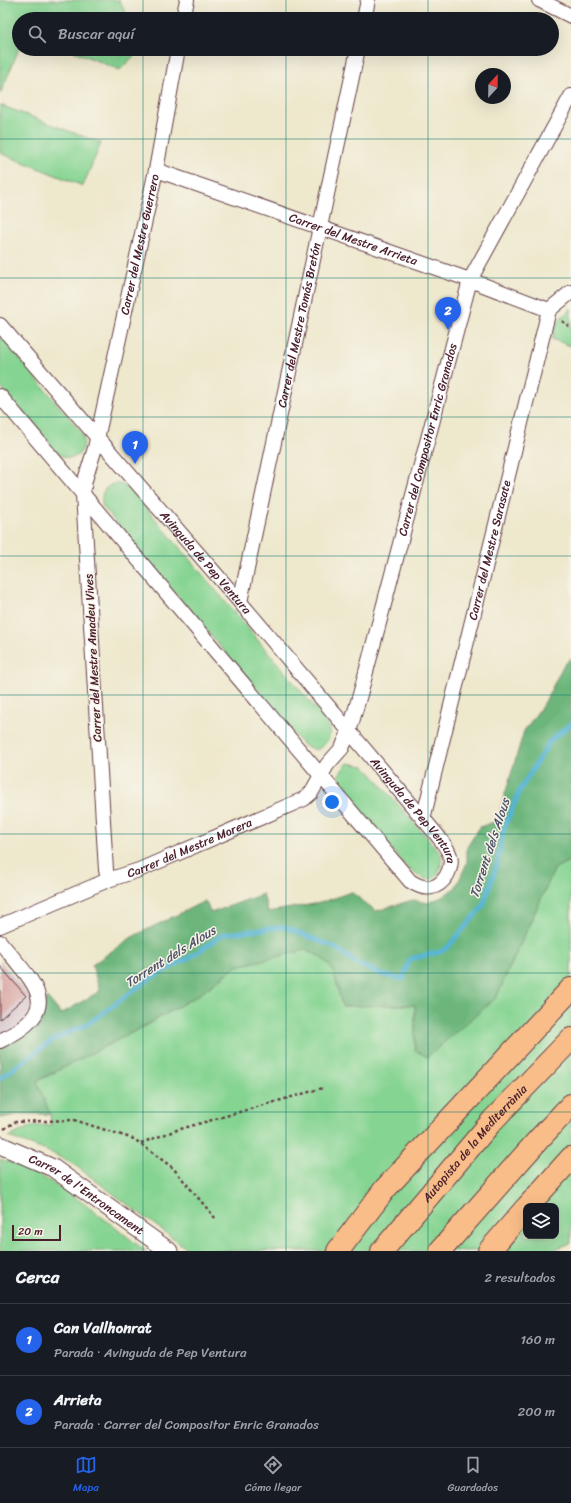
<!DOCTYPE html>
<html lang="es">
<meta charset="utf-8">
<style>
body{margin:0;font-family:Sriracha,sans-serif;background:#20242c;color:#f1f3f6}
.controls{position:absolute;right:12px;bottom:12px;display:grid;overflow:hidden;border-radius:8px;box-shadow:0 4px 16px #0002}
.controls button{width:36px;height:36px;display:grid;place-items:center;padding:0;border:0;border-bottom:1px solid #363941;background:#171b24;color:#f1f3f6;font:20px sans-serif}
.compass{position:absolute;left:475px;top:68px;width:36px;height:36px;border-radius:50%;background:#171b24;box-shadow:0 4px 16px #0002;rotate:22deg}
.scale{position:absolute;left:12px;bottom:10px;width:49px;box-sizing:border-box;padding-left:4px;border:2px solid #4a1f2b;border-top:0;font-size:11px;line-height:14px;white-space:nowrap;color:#4a1f2b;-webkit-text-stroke:3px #f7f3e8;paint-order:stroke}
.you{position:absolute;left:332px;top:802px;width:14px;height:14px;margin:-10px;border:3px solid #fff;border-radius:50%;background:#1a73e8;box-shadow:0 0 0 6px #1a73e833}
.badge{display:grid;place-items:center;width:26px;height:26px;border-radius:50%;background:#2563eb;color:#fff;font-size:13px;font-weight:700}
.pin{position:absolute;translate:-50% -33px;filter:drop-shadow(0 1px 2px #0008)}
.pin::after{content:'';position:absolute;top:21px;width:14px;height:12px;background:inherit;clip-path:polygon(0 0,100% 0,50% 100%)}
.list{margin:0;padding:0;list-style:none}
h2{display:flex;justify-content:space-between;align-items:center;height:52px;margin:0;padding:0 16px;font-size:17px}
h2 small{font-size:13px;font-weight:400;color:#9ea1a6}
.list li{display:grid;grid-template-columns:26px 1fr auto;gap:12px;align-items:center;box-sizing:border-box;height:72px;padding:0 16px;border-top:1px solid #363941}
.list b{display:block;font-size:15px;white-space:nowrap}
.list p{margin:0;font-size:13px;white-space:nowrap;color:#9ea1a6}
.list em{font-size:13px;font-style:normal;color:#9ea1a6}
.icon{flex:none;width:22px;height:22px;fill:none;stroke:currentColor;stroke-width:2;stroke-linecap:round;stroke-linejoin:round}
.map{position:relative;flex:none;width:571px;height:1251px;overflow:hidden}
.search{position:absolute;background:#171b24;box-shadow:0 4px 16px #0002;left:12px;right:12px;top:12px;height:44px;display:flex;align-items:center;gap:10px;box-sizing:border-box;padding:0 14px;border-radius:22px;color:#9ea1a6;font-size:15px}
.sheet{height:196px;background:#171b24}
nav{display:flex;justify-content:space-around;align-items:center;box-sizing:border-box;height:56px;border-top:1px solid #363941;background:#171b24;font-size:11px;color:#9ea1a6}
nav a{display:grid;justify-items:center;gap:2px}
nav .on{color:#2563eb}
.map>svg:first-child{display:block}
.industrial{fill:#d2bdc8}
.green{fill:#85d492;stroke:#687a5e;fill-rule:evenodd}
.forest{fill:#6cb67c;stroke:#5b6a54}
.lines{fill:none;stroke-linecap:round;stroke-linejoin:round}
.stream{stroke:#55b4d3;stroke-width:5}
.building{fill:#d49998}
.minor-casing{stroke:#633d43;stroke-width:16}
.tertiary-casing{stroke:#633d43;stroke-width:19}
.trunk-casing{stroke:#633d43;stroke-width:24}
.motorway-casing{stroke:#633d43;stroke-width:24}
.path{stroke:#633d43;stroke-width:2.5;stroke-dasharray:3 3;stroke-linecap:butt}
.minor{stroke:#fff;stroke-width:14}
.tertiary{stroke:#fff;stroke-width:17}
.trunk{stroke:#f8bd89;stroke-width:22}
.motorway{stroke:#f8bd89;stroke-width:22}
.grid{fill:none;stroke:#0f766e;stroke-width:1;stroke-opacity:0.55}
.labels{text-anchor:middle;stroke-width:3;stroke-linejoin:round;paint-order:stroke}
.street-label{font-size:12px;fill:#4a1f2b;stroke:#f7f3e8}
.water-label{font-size:13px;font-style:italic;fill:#4e5366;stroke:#f7f3e8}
</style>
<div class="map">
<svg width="571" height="1251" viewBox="0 0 571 1251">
<rect width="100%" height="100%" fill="#f7f3e8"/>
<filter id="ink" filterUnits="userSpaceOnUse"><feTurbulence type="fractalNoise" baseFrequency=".025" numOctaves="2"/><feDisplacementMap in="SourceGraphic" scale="8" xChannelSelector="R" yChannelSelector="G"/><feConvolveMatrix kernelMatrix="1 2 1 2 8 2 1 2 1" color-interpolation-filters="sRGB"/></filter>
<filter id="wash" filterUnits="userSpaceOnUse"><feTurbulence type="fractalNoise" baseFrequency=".012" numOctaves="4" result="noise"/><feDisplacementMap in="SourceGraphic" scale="16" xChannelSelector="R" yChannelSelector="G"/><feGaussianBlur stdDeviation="0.9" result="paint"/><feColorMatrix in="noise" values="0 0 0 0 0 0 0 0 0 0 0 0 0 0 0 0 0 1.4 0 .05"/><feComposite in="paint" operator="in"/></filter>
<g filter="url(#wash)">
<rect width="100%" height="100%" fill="#eee8cd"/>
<path class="industrial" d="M0 961 42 1010 0 1047Z"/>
<path class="green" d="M0 0H119L129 19H19V49L0 94Z
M68 49H141L120 70Z
M0 105 101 143 83 186 0 153Z
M571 308V346L552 339 557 322Z
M0 335 81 432C89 448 78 464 60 455L0 386Z
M116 483 125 486 131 490 322 716C332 730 334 741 316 750L303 745 103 507C99 495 104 486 116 483Z
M348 763 364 766 370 772 441 854C443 879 431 887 410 870 403 864 396 855 390 847 375 831 361 814 347 798L339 786V774Z
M571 860V1243L550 1251H190L76 1166 52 1153 9 1137 32 1126 51 1125 50 1114 36 1082 141 1028 200 994 237 966 306 950C338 962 334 978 342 1006L415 1005V1050L496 998 555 868ZM526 1206H556V1236H526Z
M0 1159C56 1176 100 1217 146 1251H0Z"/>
<path class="forest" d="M571 658V860L555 868 496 998 427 1057 415 1050V1005L342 1006C334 978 338 962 306 950L237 966 200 994 141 1028 37 1081 50 1114H23L0 1118V1047L40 1016 47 997 61 1014 100 991 92 965 132 937 205 901 211 913 263 894 268 912 320 903 351 892 376 911 413 900 428 903 442 897 456 887 467 863V847L480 827 497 821 524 731 545 702 563 666Z"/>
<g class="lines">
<path class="stream" d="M0 1078 53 1040 88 1024 152 977 187 959 224 934 284 927 334 947 355 962 371 970 383 975 403 979 410 959 440 952 448 947 483 906 497 864 504 829 520 790 550 741 571 724"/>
</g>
<g id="blocks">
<path class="building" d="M0 966 26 996 0 1019Z"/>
</g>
</g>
<g filter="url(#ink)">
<use href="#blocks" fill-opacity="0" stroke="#633d43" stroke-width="1"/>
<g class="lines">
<defs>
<g id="minor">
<path d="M539 0 571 16"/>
<path d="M183 19 187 0"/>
<path d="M364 19 368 0"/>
<path id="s1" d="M156 170 470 280 549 310"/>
<path id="s2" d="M0 325 240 602 437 835C442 842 448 848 450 856 452 862 450 869 447 875 438 890 425 891 410 881L0 396"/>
<path id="s3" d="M240 602 358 49"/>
<path id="s4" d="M423 819 549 310 571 292"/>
<path id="s5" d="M108 880 106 870 83 494 85 480 95 448 156 170 178 49"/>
<path id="s6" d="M0 926 108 880 139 870 304 799 311 793 327 765 342 748 349 732 361 691 470 280 571 96"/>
<path d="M0 942C34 984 67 1008 0 1041"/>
</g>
<g id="tertiary">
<path id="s7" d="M0 1145 53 1168 169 1251"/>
</g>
<path id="trunk" d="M528 1206 571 1158
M338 1251 385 1189 571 989
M489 1251 526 1208"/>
<g id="motorway">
<path id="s8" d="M382 1251 493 1120 571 1039"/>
<path d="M440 1251 539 1139 571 1105"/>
</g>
</defs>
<use href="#minor" class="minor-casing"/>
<use href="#tertiary" class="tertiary-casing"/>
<use href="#trunk" class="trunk-casing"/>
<use href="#motorway" class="motorway-casing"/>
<path class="path" d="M562 321 571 328
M4 1129 15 1122 74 1120 134 1139 173 1168 216 1219
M141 1143 177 1130 323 1088"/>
<use href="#minor" class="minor"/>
<use href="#tertiary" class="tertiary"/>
<use href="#trunk" class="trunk"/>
<use href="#motorway" class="motorway"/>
</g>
</g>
<path class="grid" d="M143 0V19M286 0V19M428 0V19M143 49V1251M286 49V1251M428 49V1251M0 139H571M0 278H571M0 417H571M0 556H571M0 695H571M0 834H571M0 973H571M0 1112H571"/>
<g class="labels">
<g class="street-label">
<text dy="4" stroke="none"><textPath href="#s1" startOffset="209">Carrer del Mestre Arrieta</textPath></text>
<text dy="4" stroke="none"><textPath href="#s5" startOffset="643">Carrer del Mestre Guerrero</textPath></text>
<text dy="4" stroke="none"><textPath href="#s3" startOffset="283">Carrer del Mestre Tomás Bretón</textPath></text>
<text dy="4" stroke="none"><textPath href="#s6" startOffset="714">Carrer del Compositor Enric Granados</textPath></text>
<text dy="4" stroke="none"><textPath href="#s4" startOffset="277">Carrer del Mestre Sarasate</textPath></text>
<text dy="4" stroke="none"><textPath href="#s2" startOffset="314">Avinguda de Pep Ventura</textPath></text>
<text transform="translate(93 658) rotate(-93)" y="4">Carrer del Mestre Amadeu Vives</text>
<text dy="4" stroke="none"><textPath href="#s2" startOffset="638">Avinguda de Pep Ventura</textPath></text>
<text dy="4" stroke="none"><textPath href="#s6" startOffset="205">Carrer del Mestre Morera</textPath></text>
<text dy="4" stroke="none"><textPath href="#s8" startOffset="142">Autopista de la Mediterrània</textPath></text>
<text dy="4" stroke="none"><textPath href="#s7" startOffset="100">Carrer de l'Entroncament</textPath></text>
</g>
<g class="water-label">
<text transform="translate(489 848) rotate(-72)" y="5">Torrent dels Alous</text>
<text transform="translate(170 956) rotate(-32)" y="5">Torrent dels Alous</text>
</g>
</g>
</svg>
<div class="controls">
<button><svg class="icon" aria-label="layers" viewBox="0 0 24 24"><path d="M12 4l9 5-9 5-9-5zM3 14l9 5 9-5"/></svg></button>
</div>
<svg class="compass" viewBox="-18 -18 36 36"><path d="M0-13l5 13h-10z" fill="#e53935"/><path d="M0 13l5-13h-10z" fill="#9ea1a6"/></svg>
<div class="scale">20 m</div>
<div class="you"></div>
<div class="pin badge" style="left:135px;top:464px">1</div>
<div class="pin badge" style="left:448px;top:330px">2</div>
<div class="search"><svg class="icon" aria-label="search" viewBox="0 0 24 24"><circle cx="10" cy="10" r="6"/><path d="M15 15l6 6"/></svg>Buscar aquí</div>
</div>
<section class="sheet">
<h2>Cerca<small>2 resultados</small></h2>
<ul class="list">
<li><span class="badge">1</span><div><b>Can Vallhonrat</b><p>Parada · Avinguda de Pep Ventura</p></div><em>160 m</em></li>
<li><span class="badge">2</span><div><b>Arrieta</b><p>Parada · Carrer del Compositor Enric Granados</p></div><em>200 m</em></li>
</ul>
</section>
<nav>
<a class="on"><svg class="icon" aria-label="map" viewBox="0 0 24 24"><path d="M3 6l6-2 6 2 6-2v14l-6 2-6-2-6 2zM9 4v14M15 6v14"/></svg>Mapa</a>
<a><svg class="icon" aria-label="directions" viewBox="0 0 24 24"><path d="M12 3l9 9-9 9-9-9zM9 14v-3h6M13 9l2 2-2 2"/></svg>Cómo llegar</a>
<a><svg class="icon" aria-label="saved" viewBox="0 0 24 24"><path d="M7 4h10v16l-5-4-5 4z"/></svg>Guardados</a>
</nav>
